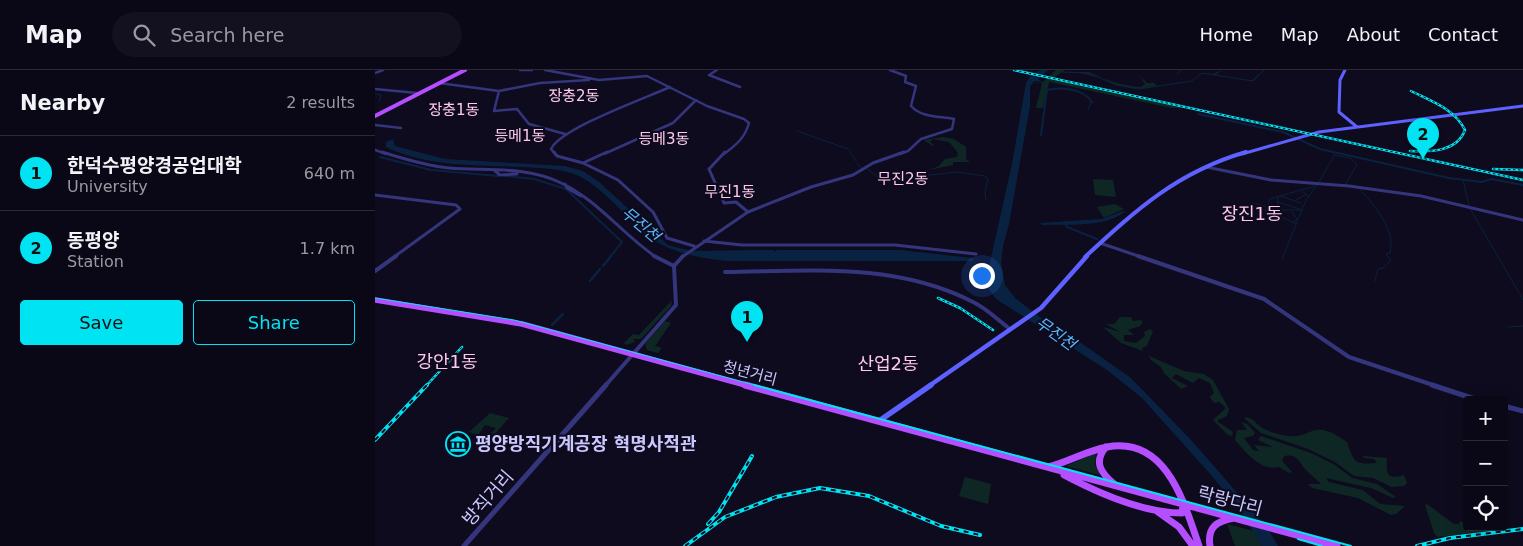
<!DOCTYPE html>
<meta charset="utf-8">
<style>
body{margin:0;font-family:"DejaVu Sans","Noto Sans KR",sans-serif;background:#13111f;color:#f1f3f6}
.controls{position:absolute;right:15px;bottom:15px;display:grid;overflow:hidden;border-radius:5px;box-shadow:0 5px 20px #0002}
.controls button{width:45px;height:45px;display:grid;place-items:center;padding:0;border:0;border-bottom:1px solid #2a2935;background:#0a0816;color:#f1f3f6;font:25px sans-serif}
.you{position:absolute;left:606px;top:205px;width:18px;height:18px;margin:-12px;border:4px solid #fff;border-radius:50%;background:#1a73e8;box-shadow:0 0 0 8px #1a73e833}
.badge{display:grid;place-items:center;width:32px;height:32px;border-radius:50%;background:#00e3f2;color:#111;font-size:16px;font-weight:700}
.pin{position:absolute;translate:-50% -41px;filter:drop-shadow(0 1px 2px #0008)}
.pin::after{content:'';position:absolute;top:26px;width:18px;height:15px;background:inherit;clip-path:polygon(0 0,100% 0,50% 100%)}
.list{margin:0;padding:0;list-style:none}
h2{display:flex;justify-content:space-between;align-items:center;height:65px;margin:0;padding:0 20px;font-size:21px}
h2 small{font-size:16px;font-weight:400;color:#999aa1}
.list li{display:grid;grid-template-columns:32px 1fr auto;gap:15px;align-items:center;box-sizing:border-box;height:75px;padding:0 20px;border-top:1px solid #2a2935}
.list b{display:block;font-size:19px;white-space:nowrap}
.list p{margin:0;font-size:16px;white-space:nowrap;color:#999aa1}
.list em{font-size:16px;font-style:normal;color:#999aa1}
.actions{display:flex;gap:10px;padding:15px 20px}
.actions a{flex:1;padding:11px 0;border:1px solid #00e3f2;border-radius:5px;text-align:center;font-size:18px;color:#00e3f2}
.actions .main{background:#00e3f2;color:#111}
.icon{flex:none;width:28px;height:28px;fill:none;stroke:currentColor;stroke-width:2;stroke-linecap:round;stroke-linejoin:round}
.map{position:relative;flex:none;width:1148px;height:476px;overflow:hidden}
header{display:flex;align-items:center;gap:30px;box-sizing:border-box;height:70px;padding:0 25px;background:#0a0816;border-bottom:1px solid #2a2935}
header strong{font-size:24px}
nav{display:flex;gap:28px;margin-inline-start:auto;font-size:18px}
.search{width:350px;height:45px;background:#13111f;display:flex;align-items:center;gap:12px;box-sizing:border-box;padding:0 18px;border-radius:28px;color:#999aa1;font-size:19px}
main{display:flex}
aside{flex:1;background:#0a0816}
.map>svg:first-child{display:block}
.green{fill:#0e2725}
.water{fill:#0a2241}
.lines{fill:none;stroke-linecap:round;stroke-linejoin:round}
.stream{stroke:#0a2241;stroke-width:1}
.canal-far1{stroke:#0a2241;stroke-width:2}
.canal{stroke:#0a2241;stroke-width:2.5}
.tertiary-far3{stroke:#34357d;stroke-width:2.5}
.tertiary-far2{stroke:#34357d;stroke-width:3}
.tertiary-far1{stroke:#34357d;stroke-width:4}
.tertiary{stroke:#34357d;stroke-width:5}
.secondary-far3{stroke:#5e60ff;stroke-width:3}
.secondary-far2{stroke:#5e60ff;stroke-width:4}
.secondary-far1{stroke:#5e60ff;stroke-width:4.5}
.secondary{stroke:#5e60ff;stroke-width:5.5}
.primary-far2{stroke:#b54eff;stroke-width:4}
.primary-far1{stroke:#b54eff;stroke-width:5.5}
.primary{stroke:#b54eff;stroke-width:7}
.tram-far1{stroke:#00e3f2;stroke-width:1}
.tram{stroke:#00e3f2;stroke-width:2}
.rail-far1-casing{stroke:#00e3f2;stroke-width:2.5}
.rail-casing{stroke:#00e3f2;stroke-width:4}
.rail-far1{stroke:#0d0b1d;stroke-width:1;stroke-dasharray:2.5;stroke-linecap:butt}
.rail{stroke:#0d0b1d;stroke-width:2;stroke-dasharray:5;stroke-linecap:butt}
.labels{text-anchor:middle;stroke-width:4.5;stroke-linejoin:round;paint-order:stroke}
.far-quarter-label{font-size:15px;fill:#ffc9ed;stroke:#0d0b1d}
.street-label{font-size:15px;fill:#cbc7ff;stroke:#0d0b1d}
.water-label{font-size:16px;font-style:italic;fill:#55b7ff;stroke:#0d0b1d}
.quarter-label{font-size:18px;fill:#ffc9ed;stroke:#0d0b1d}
.near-poi-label{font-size:18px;font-weight:bold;fill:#cbc7ff;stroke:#0d0b1d;text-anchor:start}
.near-street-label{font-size:18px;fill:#cbc7ff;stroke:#0d0b1d}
</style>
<header>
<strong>Map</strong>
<div class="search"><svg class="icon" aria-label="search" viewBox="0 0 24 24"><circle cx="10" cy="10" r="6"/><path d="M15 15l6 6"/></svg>Search here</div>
<nav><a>Home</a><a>Map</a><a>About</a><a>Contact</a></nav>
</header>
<main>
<aside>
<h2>Nearby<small>2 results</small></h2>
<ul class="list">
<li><span class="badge">1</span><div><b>한덕수평양경공업대학</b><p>University</p></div><em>640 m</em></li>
<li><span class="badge">2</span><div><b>동평양</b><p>Station</p></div><em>1.7 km</em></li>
</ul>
<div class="actions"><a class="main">Save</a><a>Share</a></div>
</aside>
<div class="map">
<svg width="1148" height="476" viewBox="0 0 1148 476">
<rect width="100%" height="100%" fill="#0d0b1d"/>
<path class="green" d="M681 0H689L688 2 691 3C713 0 742 16 766 17L770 14 764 5 772 13H778L771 6 782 16C793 14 805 13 816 10 828 7 820 2 838 4L846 0 841 5 876 11 889 0 878 11 827 3 818 10 765 19 741 15 714 2H687L679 8 813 38H796L674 12 668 38H661L667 13 660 12 656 15 655 37 656 13 668 12Z
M568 67 579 69 591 77V89L595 92H578V95L554 100 564 96 570 89 582 87 583 83 574 72 558 69 555 72 560 76H558L548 70Z
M718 109 738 110 741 127 720 125Z
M740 134 749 139 729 148 722 137Z
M297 230 296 236 266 269H258L260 272 251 275 249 273 258 264 264 265Z
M745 247H756L758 251 766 250 768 252 765 256 753 260 759 265H749V271L761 273 770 266 769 262 775 259 778 261 772 276 767 278 768 281 746 273 728 257 745 262 731 254H739Z
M290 251 296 253 280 276 287 278 283 283 272 280 270 274Z
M774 286 809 301 829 304 838 310 854 339 852 346 843 350V352L858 362 857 366 853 365 838 350 851 338 844 332 839 333 835 327 839 323 835 313 824 308 818 313 801 304 797 308 813 316 806 319 789 303 786 297 776 290Z
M115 343 134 348 119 365 125 368 118 370 109 379 103 378 113 367 110 366 113 363H116L121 358 110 355 103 365 94 362Z
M870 347C880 348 881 355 889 359 893 361 902 364 907 365 939 372 934 345 972 372 979 391 978 395 1002 393L999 389 989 388 988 386 1012 388C1011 404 1012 410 1029 405L1032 413 1029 416 1017 417 998 408 979 406 960 392 933 379 886 363 870 349Z
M866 352 872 354 880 363 878 366 869 368 878 380 884 381 879 375 898 377 883 370 886 366 936 383 960 395 977 408 1002 414 1021 427 1018 428 996 418 951 408 954 412 988 420 1005 434 1030 436 1021 444 1016 445 983 428 937 418 933 414H946C942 409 935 405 931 400 924 392 922 383 909 386L907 391 917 402 914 403 904 397C887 402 870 382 860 370L862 360H872Z
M721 383 720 395 725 405 691 396Z
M590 407 616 414 613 434 584 426Z
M1052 434 1079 454H1084L1085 451 1092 454V457H1119L1121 460 1063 467 1059 463 1050 435Z
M852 454 879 461 887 476H860Z"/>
<path class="water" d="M666 0H673L663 9 667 12 659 11 655 16V36L634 154 628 176 626 193 630 215 640 228 670 251 702 270 756 308 817 371 878 441 895 462 903 476H887L864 440 837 406 767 328 732 300 621 229 612 217 611 210 637 94 651 13 656 5Z
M18 69 20 76 70 89 190 96 208 101 223 111 293 175 316 181 399 180V182L402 180H525L598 188V191H353C328 189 291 182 272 165H269V163L266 159C248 143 224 115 202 105 184 98 165 98 146 97 102 95 52 97 11 77V72Z
M748 141 750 142C727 158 694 154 667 155L665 153 727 149Z"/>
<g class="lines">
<path class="stream" d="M687 2 714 3 741 15 764 19 817 11 827 3 878 11 889 0
M802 4 807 0
M0 24 6 25 4 32
M713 40 716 32
M422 61 473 79
M474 80 481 91
M959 85 975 88 982 94 971 114
M482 93 487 98
M492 99 507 110 528 104 533 107 543 106
M546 106 582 102 610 106 613 109 610 122 611 130
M1088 110 1094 135
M944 112 960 84
M985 119C999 136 1021 159 1015 183L1011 184 1016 190 1008 198 1003 199 1000 211
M926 120 933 126
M905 126 926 133
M903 127 902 145 922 154
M921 130 931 124
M903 132 927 140
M878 133 890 136
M902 140H927
M1096 140 1148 230
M890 142 895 129 940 116
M917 142 922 149 918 153
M907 189 931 130 942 115
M1133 257 1148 256"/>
<path class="canal-far1" d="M823 44 908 62 945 79 1074 108 1107 112 1116 109 1148 115
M666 65 672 20C686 17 708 18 717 32
M5 87 56 100 123 106
M130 106 159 109 191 119 247 172 235 187
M689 152 692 157 722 169"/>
<path class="canal" d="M228 196 236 186
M215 211 225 199
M177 255 188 244"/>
<path class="tertiary-far3" d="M145 0H157
M170 0 224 10 272 6 332 36 369 49 374 53C370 68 361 75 349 84
M342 0 334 5 365 17
M515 0 531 6 530 12 541 16 536 36C547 48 564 46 579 49L577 59 546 69 533 81 525 84
M0 3 8 0
M64 13 124 21 165 13 214 10
M0 19 42 23
M124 21 119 41 142 39 154 54 190 64
M0 55 26 58
M0 80 11 84
M180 84 176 79C186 58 271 28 295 17
M229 84 298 53 321 30"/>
<path class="tertiary-far2" d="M7 82C29 89 52 96 74 98 111 101 150 96 184 112 222 129 247 164 281 187
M179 82 182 86 208 93 243 110 278 142 292 168 319 176
M350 82 334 99 349 133 361 132 373 142
M208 93 232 82
M831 97 896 110 974 116 1046 126 1148 150
M120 101 125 105 142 104
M190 114 192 118 206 126
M0 125 81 135 85 139 19 187
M329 171 367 175H520L601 184
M725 173 766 187
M307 187 373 142 436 117 478 105 498 93 529 82"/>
<path class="tertiary-far1" d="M763 186 889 229 974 287 1061 316
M299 196 308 186
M0 201 21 186
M350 202C435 201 520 192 598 232 611 238 623 250 635 259
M230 316 301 235 299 196 279 186"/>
<path class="tertiary" d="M1057 315 1103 330
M1129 336 1148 341
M89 476 231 315"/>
<path class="secondary-far3" d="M970 0 965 10 964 42 982 57
M867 84 944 62 1148 36"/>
<path class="secondary-far2" d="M710 187C761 140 802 102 871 82"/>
<path class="secondary-far1" d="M554 316 666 238 712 186"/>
<path class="secondary" d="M504 351 556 315"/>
<path class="primary-far2" d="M0 46 90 0"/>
<path class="primary-far1" d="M0 230 147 254 374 316"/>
<path class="primary" d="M370 315 962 476
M731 377C718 392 726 403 739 414
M673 397C693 392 711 381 732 377 791 366 809 432 824 476
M689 405C723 423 768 443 807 443L808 436
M783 442 804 457 818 476
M835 476C832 457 842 451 859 448"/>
<path class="tram-far1" d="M0 228 139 250 383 316"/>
<path class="tram" d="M379 315 976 476
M923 469 947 476"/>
<defs>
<path id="rail-far1" d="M639 0 1148 110
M1035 81C1055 82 1082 82 1090 60 1080 39 1056 31 1036 21
M1118 99 1148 100
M563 228 585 238 618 260
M51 316 87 277"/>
<path id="rail" d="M0 370 52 315
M333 454 344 442 377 386
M310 476 350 447 401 427 445 418 494 426 566 456 605 465
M1042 476 1075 468 1148 459"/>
</defs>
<use href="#rail-far1" class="rail-far1-casing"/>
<use href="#rail" class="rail-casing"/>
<use href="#rail-far1" class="rail-far1"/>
<use href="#rail" class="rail"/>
</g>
<defs>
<symbol id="museum-ring" viewBox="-11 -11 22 22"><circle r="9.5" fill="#0d0b1d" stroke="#00e3f2" stroke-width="1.5"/><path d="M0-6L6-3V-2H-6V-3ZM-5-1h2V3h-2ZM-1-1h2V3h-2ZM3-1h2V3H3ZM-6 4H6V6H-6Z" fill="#00e3f2"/></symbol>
</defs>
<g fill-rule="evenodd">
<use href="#museum-ring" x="69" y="360" width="28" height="28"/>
</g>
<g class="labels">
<g class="far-quarter-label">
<text x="199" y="31">장충2동</text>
<text x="79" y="45">장충1동</text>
<text x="145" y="71">등메1동</text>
<text x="289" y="74">등메3동</text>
<text x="528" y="114">무진2동</text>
<text x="355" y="127">무진1동</text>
</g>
<g class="street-label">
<text transform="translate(375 303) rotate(15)" y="5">청년거리</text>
</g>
<g class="water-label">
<text transform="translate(266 154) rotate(40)" y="6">무진천</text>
<text transform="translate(681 263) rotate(35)" y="6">무진천</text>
</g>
<g class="quarter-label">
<text x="877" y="150">장진1동</text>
<text x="72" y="298">강안1동</text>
<text x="513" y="300">산업2동</text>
</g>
<g class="near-poi-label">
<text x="100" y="380">평양방직기계공장 혁명사적관</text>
</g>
<g class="near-street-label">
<text transform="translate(113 428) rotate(-49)" y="6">방직거리</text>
<text transform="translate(855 431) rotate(15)" y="6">락랑다리</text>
</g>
</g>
</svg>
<div class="controls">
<button>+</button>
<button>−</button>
<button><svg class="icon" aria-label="locate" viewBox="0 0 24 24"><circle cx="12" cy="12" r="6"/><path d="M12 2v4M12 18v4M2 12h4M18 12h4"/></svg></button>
</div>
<div class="you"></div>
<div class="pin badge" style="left:372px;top:272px">1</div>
<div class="pin badge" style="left:1048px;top:89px">2</div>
</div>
</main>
